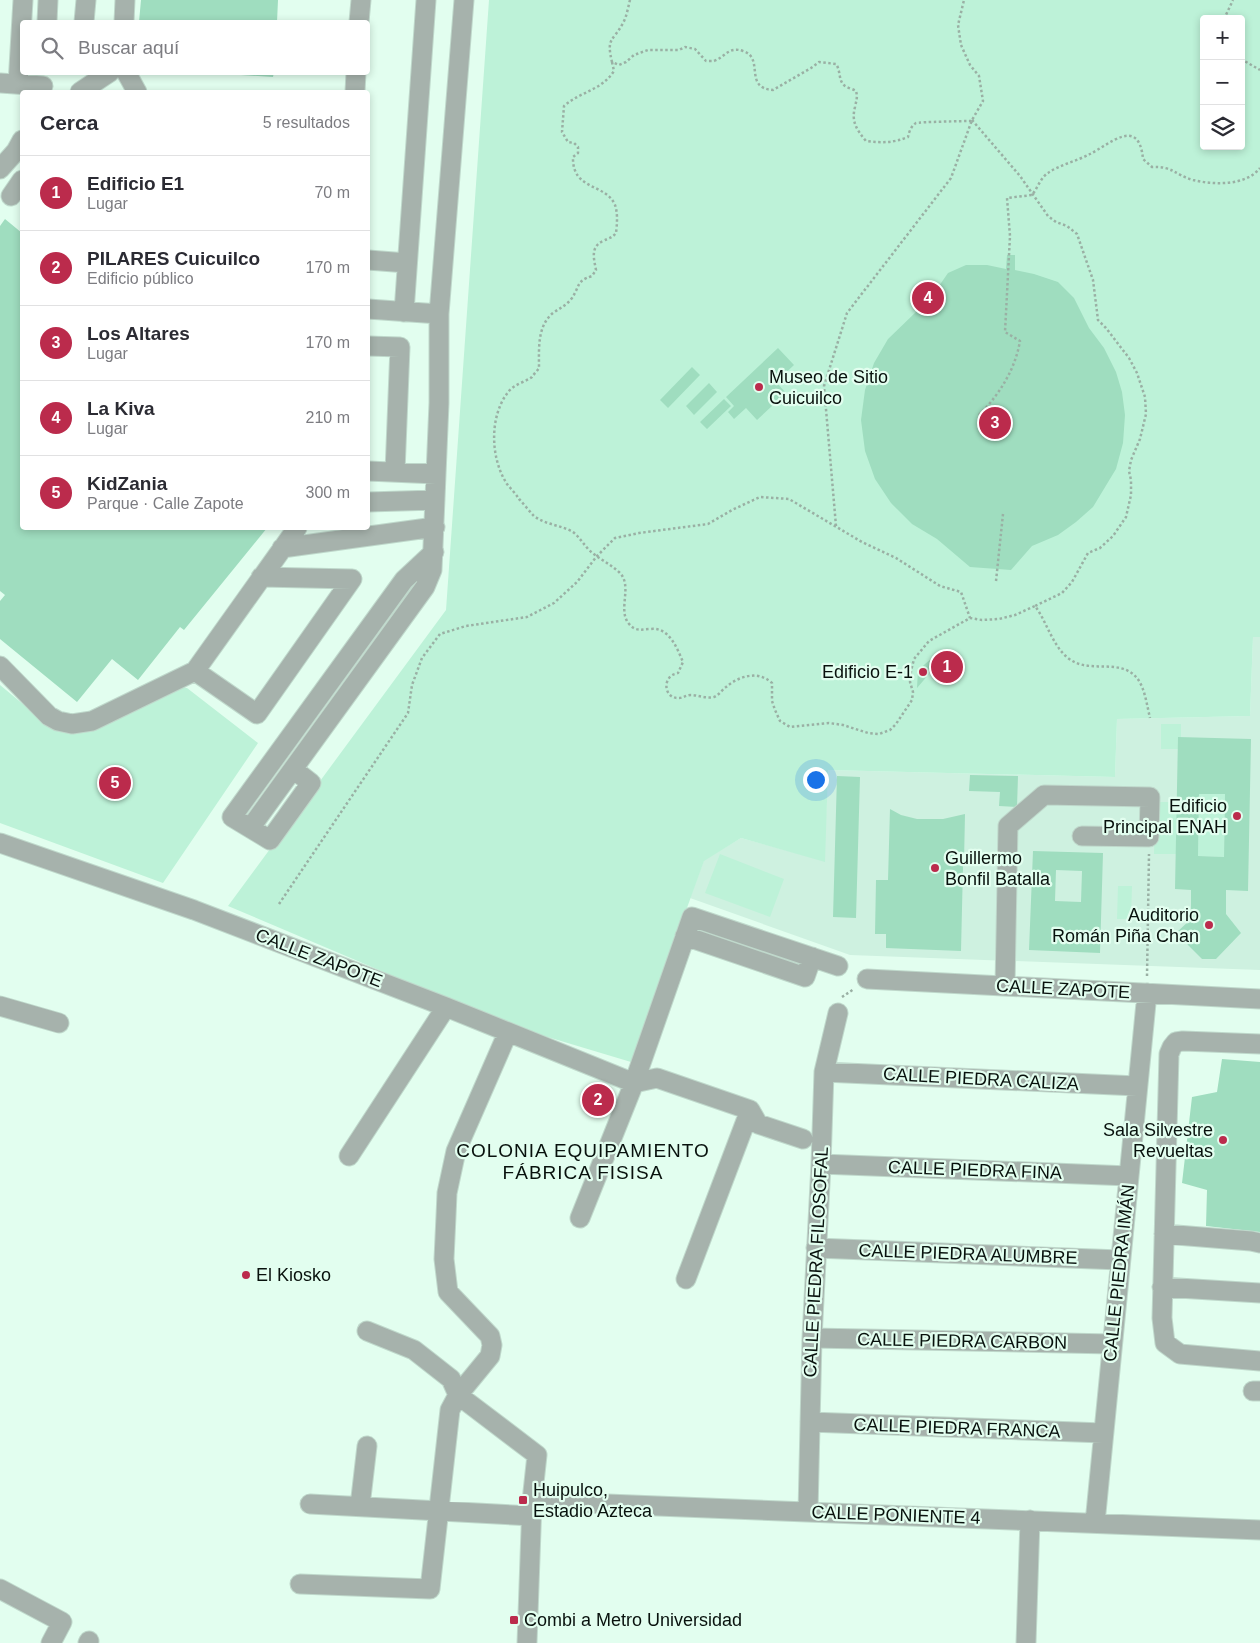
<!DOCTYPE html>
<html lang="es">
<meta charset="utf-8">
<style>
body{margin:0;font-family:Helvetica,sans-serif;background:#f7f7f7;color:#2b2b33}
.controls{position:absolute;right:15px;top:15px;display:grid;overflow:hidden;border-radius:5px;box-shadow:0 2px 8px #0003}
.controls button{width:45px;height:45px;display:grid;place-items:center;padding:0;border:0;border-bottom:1px solid #e1e1e2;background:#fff;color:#2b2b33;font:25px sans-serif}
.you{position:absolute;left:815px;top:779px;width:18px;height:18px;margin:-12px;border:4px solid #fff;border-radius:50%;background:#1a73e8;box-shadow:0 0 0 8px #1a73e833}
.badge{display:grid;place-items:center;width:32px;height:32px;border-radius:50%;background:#bb2b4c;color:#fff;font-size:16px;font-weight:700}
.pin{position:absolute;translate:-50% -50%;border:2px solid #fff;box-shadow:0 1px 5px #0006}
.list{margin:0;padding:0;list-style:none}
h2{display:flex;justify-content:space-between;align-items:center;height:65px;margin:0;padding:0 20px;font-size:21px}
h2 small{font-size:16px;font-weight:400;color:#7c7c81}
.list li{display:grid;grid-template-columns:32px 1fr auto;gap:15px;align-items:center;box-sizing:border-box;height:75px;padding:0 20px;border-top:1px solid #e1e1e2}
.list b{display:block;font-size:19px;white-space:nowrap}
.list p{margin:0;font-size:16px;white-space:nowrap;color:#7c7c81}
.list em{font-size:16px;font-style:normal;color:#7c7c81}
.icon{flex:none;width:28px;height:28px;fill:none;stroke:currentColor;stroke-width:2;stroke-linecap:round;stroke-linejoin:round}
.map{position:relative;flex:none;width:1260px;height:1643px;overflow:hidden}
.search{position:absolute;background:#fff;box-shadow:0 2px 8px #0003;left:20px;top:20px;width:350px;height:55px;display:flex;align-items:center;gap:12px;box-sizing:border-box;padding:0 18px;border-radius:5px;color:#7c7c81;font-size:19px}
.panel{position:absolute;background:#fff;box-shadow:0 2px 8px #0003;left:20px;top:90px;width:350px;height:440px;border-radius:5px}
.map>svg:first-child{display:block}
.built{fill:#cef1e0}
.green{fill:#bdf2d8;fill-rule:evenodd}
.building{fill:#9fddbf;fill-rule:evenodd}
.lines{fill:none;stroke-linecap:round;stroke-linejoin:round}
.minor-casing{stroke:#bfd8cb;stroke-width:21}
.path{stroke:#9ab0a4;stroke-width:2.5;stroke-dasharray:2.5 2.5;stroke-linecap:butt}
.minor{stroke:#a6b2ac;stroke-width:19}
.poi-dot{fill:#bb2b4c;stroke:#e2feef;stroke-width:2}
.labels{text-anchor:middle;stroke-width:4.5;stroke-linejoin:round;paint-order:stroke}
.poi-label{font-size:18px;fill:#08110d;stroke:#e2feef;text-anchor:start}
.street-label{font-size:18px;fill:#08110d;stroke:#e2feef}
.neighbourhood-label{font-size:19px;letter-spacing:1px;fill:#08110d;stroke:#e2feef}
</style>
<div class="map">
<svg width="1260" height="1643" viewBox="0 0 1260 1643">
<rect width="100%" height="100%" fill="#e2feef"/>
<path class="built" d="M1253 637H1260V970L850 955 690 898 704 860 741 838 824 861 828 770 1115 777 1117 719 1250 716Z"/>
<path class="green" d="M489 0H1260V637H1253L1250 716 1117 719 1115 777 828 770 825 862 741 838 704 861 631 1062 511 1026 228 906 446 610ZM1204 19H1241V146H1204Z
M0 685 54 730C66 734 73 733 85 731L181 687 187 688 258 743 163 883 0 823Z
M1161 724H1181V737H1178V749H1161Z
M1199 794H1225L1224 857 1198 856Z
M1155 802H1177L1176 854H1154Z
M720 854 784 879 770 917 705 893Z
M1118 886H1132L1131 919H1117Z"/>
<path class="building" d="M141 0H278L277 22H139Z
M226 72H274L273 77 226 74Z
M5 219 22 233V528H267L184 630 180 627 138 680 112 659 77 702 0 639V601L5 595 0 591V226Z
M1007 255H1015V270L1034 274 1058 282 1074 298 1089 328 1104 348 1116 372 1122 392 1125 415 1123 443 1116 469 1093 507 1076 522 1058 535 1032 546 1011 570 970 567 937 539 912 524 891 503 875 479 865 451 861 420 865 390 874 363 888 339 917 311 925 307H922L920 291 933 289 935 302 938 300 939 286 948 273 966 265H987L1006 269Z
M778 348 794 365 776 382 786 393 757 420 746 408 734 419 728 412 734 406 726 397Z
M692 367 700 375 668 408 660 400Z
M709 383 717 392 694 415 686 406Z
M724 399 731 406 707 429 700 422Z
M938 658 947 663H958V671L934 680Z
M931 659 929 674 917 688 918 670Z
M1178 737 1251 739 1248 891 1226 890V914L1241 933 1216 959H1202L1176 933 1191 919V890L1175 889ZM1199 794H1225L1224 857 1198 856Z
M970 775 1018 776 1017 807 999 806 1000 792 969 791Z
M837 776 860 777 856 918 833 917Z
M890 809 901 815 917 819H943L965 814 964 862H957V865L963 866 961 951 886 948V934H875L876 880H888Z
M1033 851 1103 853 1100 953 1029 950ZM1056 870 1082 871 1081 902 1055 901Z
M1222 1059 1260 1062V1232L1206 1226 1207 1190 1182 1183 1192 1097 1217 1092Z"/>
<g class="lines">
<defs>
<path id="minor" d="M47 22 48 0
M84 22 86 0
M124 22 125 0
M359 22 361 0
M126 72 137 92
M0 83 43 86
M18 84 23 0
M80 92 110 72
M355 92 356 72
M0 169 16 151 22 140
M11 196 22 180
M368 260 407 263
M368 309 439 314
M404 312 426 0
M368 346 400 347 395 472
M368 471 436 474
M368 502 435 500
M282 548 435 527
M261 577 352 579
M0 666 49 716 58 721 72 724 92 721 195 671 257 714 352 579
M195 671 297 528
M293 769 311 783 270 840 232 817 404 580 434 552
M251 827 425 587 432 570 439 403V314L464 0
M0 843 194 910 446 1007 634 1083
M685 936 805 977 812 957
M867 979 1260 999
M1005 986 1008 826 1044 795 1150 797 1149 837 1082 836
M0 1006 59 1023
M1260 1044 1183 1041 1176 1042 1172 1047 1169 1054 1162 1318 1165 1343 1180 1354 1260 1361
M824 1072 1137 1086
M634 1083 657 1078 750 1110 758 1124 803 1139
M349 1156 446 1007
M821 1164 1129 1176
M580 1218 634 1083 692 917 838 966
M1164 1234 1251 1241 1260 1243
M816 1248 1120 1260
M686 1279 750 1110
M1162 1287 1260 1293
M367 1331 414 1350 451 1379 458 1395 537 1455 532 1501 527 1643
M812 1338 1112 1344
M1253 1391H1260
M810 1422 1103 1433
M532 1501 1260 1530
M310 1504 532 1516
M360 1506 367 1446
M808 1512 812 1338 821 1164 824 1072 838 1013
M1095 1523 1147 993
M300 1584 430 1589 450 1410 458 1395 490 1356 492 1345 490 1336 448 1292 444 1259 446 1216 447 1193 456 1151 508 1032
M0 1589 62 1622 51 1643
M88 1643 89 1641
M1026 1643 1030 1520"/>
</defs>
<use href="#minor" class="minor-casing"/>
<path class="path" d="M630 0C628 7 627 16 623 23 613 42 606 37 612 62L619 65 626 62 634 55 648 50H679L685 47 695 49 706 61C707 61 714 61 714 61 725 57 729 46 743 51 765 58 743 88 773 90L811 68 819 62 836 64C841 71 838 81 845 86 848 88 853 89 856 91 858 98 856 101 855 107 851 122 857 130 866 141 882 143 893 143 908 137 909 132 911 126 916 123 919 122 964 121 972 121
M1224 19 1233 0
M1241 59 1260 70
M612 62 614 71C601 91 581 91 564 106L562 132 568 142 574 143 578 147V153L573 157C572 191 606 183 615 205 618 213 617 225 616 233 612 238 609 238 603 241 590 247 594 259 596 270L592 276C576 281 580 286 572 298 567 305 560 308 553 313 537 326 539 349 539 368 537 371 534 374 532 377 525 382 515 384 509 391 489 415 490 458 507 484 511 489 516 494 519 499 524 504 529 511 534 516 546 525 561 525 573 532 579 537 583 543 588 549 597 558 609 563 619 572 634 586 616 611 630 625 636 632 643 629 651 629 669 627 677 648 683 662L678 673C676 674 673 674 671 676 662 684 667 699 679 698 683 698 686 695 691 695 698 695 706 699 714 697 719 695 722 690 726 687 739 676 758 670 772 683V701L775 710 780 721 790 727 829 723 843 725 868 733 879 734 890 730 896 724 912 700 913 692 910 682 911 671 914 659 929 641 970 618 982 620 999 619 1015 615 1035 606C1047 622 1052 645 1068 658 1089 675 1119 657 1137 678 1145 688 1147 706 1150 718
M972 120 1020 176 1048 216 1056 222 1067 226 1077 234 1093 280 1098 320 1106 328 1129 358 1137 373 1145 397 1146 414 1140 439 1131 460 1129 471 1131 480V495L1126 517 1113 536 1100 548 1088 553 1072 582 1062 593 1035 606
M979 415C999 395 1015 370 1020 341L1005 332 1010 236 1007 198 1032 195C1037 189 1041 177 1048 173 1059 165 1077 161 1090 154 1110 144 1139 116 1143 159L1152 167C1173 166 1175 175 1193 180 1214 185 1246 186 1260 168
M836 526 824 386 847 313 951 178 972 120 983 101 979 76 970 65 961 45 958 25 964 0
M996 581 1003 514
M279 904 408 713 412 685 422 658 440 634 466 626 527 617 554 603 577 582 597 556 615 538 639 533 708 524 732 510 760 497 789 499 862 542 896 558 940 586 961 592 970 618
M1147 976 1149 854
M842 997 854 989"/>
<use href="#minor" class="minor"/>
</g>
<g class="poi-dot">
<circle cx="759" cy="387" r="5"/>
<circle cx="923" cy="672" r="5"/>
<circle cx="1237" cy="816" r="5"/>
<circle cx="935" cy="868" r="5"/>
<circle cx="1209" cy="925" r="5"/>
<circle cx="1223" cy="1140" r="5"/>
<circle cx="246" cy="1275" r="5"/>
<rect x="518" y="1495" width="10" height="10" rx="2.5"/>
<rect x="509" y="1615" width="10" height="10" rx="2.5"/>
</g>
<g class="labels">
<g class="poi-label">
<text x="769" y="383">Museo de Sitio<tspan x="769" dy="21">Cuicuilco</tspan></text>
<text x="913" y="678" text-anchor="end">Edificio E-1</text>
<text x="1227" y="812" text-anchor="end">Edificio<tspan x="1227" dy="21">Principal ENAH</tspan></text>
<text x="945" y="864">Guillermo<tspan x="945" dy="21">Bonfil Batalla</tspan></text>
<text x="1199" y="921" text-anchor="end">Auditorio<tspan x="1199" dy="21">Román Piña Chan</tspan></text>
<text x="1213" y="1136" text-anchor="end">Sala Silvestre<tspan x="1213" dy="21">Revueltas</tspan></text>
<text x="256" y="1281">El Kiosko</text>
<text x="533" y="1496">Huipulco,<tspan x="533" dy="21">Estadio Azteca</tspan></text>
<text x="524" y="1626">Combi a Metro Universidad</text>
</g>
<g class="street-label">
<text transform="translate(319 958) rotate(21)" y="6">CALLE ZAPOTE</text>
<text transform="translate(1063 989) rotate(3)" y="6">CALLE ZAPOTE</text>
<text transform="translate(981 1079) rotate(3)" y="6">CALLE PIEDRA CALIZA</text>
<text transform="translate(975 1170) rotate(2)" y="6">CALLE PIEDRA FINA</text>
<text transform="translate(968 1254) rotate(2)" y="6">CALLE PIEDRA ALUMBRE</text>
<text transform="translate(816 1262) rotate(-87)" y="6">CALLE PIEDRA FILOSOFAL</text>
<text transform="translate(1119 1273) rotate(-84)" y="6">CALLE PIEDRA IMÁN</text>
<text transform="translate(962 1341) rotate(1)" y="6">CALLE PIEDRA CARBON</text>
<text transform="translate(957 1428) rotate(2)" y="6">CALLE PIEDRA FRANCA</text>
<text transform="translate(896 1515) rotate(2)" y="6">CALLE PONIENTE 4</text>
</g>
<g class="neighbourhood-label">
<text x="583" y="1157">COLONIA EQUIPAMIENTO<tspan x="583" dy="22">FÁBRICA FISISA</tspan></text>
</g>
</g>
</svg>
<div class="controls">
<button>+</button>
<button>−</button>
<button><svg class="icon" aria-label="layers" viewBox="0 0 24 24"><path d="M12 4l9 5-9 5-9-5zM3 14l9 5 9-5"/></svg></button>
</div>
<div class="you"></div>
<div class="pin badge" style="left:947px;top:667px">1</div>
<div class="pin badge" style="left:598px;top:1100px">2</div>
<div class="pin badge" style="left:995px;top:423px">3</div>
<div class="pin badge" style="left:928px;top:298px">4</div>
<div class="pin badge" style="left:115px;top:783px">5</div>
<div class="search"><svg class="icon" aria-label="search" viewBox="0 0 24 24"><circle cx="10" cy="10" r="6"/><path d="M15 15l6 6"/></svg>Buscar aquí</div>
<section class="panel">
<h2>Cerca<small>5 resultados</small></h2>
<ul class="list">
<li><span class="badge">1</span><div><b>Edificio E1</b><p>Lugar</p></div><em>70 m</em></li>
<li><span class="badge">2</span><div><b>PILARES Cuicuilco</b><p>Edificio público</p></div><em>170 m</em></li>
<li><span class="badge">3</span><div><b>Los Altares</b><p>Lugar</p></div><em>170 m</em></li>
<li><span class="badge">4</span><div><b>La Kiva</b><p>Lugar</p></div><em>210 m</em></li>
<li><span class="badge">5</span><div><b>KidZania</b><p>Parque · Calle Zapote</p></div><em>300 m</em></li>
</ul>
</section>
</div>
